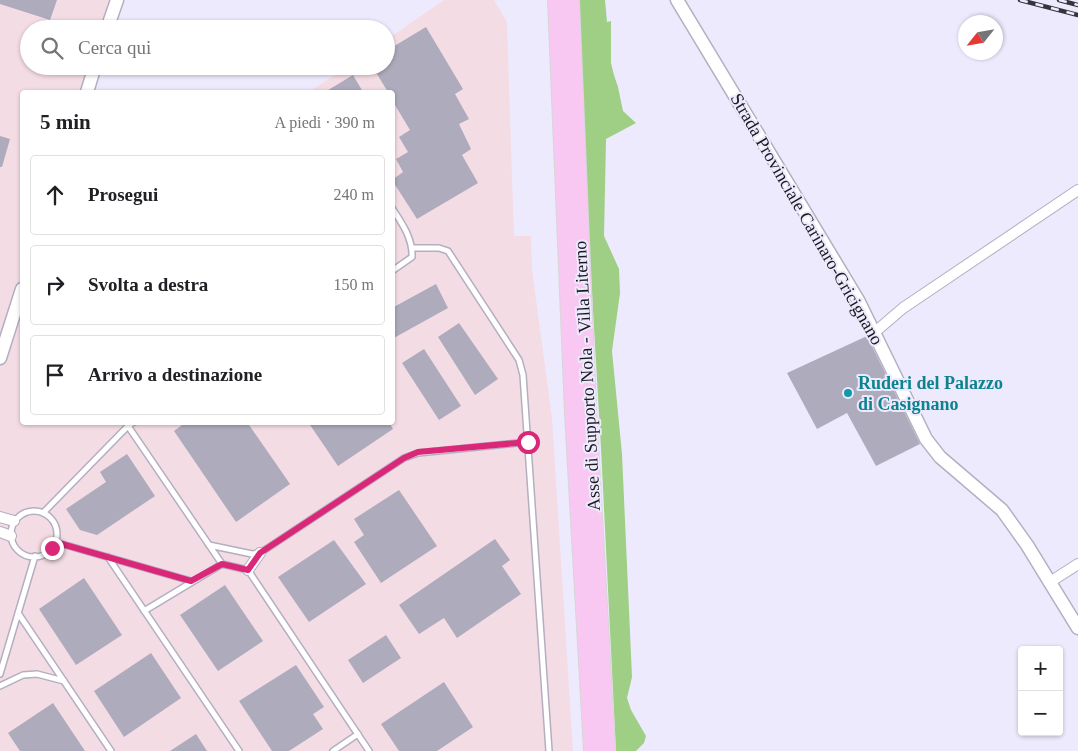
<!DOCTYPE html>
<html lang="it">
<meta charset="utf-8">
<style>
body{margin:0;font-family:Georgia,serif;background:#f6f6f6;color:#202124}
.controls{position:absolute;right:15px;bottom:15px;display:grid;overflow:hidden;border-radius:5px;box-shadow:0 1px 4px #0004}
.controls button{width:45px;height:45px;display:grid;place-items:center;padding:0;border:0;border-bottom:1px solid #e0e0e0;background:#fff;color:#202124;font:25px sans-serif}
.compass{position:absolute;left:958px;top:15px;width:45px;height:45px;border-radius:50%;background:#fff;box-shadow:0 1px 4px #0004;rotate:239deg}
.stop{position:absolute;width:15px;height:15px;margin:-11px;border:4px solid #db2777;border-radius:50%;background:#fff}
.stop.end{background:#db2777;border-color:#fff;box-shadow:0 1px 5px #0008}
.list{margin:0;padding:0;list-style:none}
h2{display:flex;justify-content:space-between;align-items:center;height:65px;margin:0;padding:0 20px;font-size:21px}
h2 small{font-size:16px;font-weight:400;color:#757577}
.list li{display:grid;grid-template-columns:32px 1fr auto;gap:15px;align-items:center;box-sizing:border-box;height:80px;margin:0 10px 10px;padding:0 10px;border:1px solid #e0e0e0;border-radius:5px}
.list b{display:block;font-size:19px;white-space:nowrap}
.list em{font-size:16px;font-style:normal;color:#757577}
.icon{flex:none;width:28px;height:28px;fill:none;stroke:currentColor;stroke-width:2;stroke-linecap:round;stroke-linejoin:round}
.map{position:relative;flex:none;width:1078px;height:751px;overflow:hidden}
.search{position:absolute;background:#fff;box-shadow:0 1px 4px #0004;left:20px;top:20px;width:375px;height:55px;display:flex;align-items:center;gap:12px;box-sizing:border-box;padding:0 18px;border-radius:28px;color:#757577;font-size:19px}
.panel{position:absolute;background:#fff;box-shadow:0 1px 4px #0004;left:20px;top:90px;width:375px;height:335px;border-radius:5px}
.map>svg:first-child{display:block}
.industrial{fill:#f4dce5}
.green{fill:#9fce85}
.building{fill:#adabbc}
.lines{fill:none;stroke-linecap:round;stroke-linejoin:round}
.service-casing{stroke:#b3afc1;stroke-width:8}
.minor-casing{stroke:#b3afc1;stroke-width:12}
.tertiary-casing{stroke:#b3afc1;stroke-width:15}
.trunk-casing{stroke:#d6d6d7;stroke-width:20}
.service{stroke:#fff;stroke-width:5}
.minor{stroke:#fff;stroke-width:10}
.tertiary{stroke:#fff;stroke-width:12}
.trunk{stroke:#f8c8f2;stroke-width:18}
.rail-casing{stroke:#35343b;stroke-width:4.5}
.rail{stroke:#eeeafd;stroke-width:2.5;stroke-dasharray:8;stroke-linecap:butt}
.route{stroke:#db2777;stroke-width:6}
.culture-dot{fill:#0f9aa8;stroke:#eeeafd;stroke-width:2}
.labels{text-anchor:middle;stroke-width:4;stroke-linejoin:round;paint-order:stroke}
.street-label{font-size:18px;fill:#1a191f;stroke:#eeeafd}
.culture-label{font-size:18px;font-weight:bold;fill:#0d838f;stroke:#eeeafd;text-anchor:start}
</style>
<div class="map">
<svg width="1078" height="751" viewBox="0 0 1078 751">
<rect width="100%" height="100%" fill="#eeeafd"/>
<path class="industrial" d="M0 0H117L107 29H29V66H95L87 92H22V422H392V92H309L348 66H386V40L444 0H494L507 22 514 236H531L532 269 552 418 573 751H0Z"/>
<path class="green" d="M575 0H605L607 22 611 21V63L614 75 618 87 623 111 636 123 606 139 604 236 619 269 620 293 612 351 622 454 632 677 627 698 631 710 646 736 644 743 636 751H616L601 448Z"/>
<path class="building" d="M0 0H57L50 20 0 4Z
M426 27 463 89 455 94 469 119 459 124 471 149 462 155 478 183 417 219 392 180 403 172 396 159 408 152 399 137 410 130 392 100V92H388L372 66H386V51Z
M353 75 363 92H325Z
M0 136 10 139 2 167H0Z
M436 284 448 308 392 339V308Z
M459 323 498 379 475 395 438 337Z
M867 336 920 444 876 466 847 413 817 429 787 373Z
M424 349 461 406 439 420 402 363Z
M186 422H247L290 484 236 522 174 431Z
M308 422H389L393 429 338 466Z
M127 454 155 496 97 535 80 530 66 509 106 482 100 472Z
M399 490 437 546 381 583 354 542 364 535 354 519Z
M495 539 510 560 502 566 521 594 457 638 444 618 419 634 399 605Z
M334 540 366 584 309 622 278 577Z
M84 578 122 635 76 665 39 609Z
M225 585 263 641 218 671 180 615Z
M386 635 401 658 363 683 348 660Z
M151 653 181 698 124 737 94 691Z
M296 665 324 707 313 714 323 729 289 751H272L239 701Z
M444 682 473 727 437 751H399L381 724Z
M53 703 85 751H20L8 733Z
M196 734 207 751H170Z"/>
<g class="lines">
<defs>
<path id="service" d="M392 208C402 223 413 239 412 257L392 271
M413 248H439L448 251 519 360 523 375 549 751
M128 426 222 564
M11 534a23 23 0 1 1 46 0a23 23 0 1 1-46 0Z
M43 513 128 426 134 422
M55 542 191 581
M209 545 252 554 260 553 404 458 418 453 528 442
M108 557 239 751
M144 611 222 564 248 570 369 751
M18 613 111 751
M0 674 35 556
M0 686 23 675 37 674 64 681
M333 751 358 734"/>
<path id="minor" d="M875 332 903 308 1078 190
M0 517 14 521
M0 532 11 536
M248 570 260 553
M1050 582 1078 564"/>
<path id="tertiary" d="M677 0 858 300 926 439 940 457 1002 510 1027 545 1078 628
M107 29 117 0
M87 92 95 66
M0 358 22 289"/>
<path id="trunk" d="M557 0 574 413 593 751
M570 0 587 408 606 751"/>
</defs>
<use href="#service" class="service-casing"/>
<use href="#minor" class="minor-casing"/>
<use href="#tertiary" class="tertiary-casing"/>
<use href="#trunk" class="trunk-casing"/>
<use href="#service" class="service"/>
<use href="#minor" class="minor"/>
<use href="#tertiary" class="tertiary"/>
<use href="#trunk" class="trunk"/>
<defs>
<path id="rail" d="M1020 0 1078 15
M1059 0 1078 5"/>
</defs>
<use href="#rail" class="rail-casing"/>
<use href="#rail" class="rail"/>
</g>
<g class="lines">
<path class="route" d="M52 548 55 542 191 581 222 564 248 570 260 553 404 458 418 452 528 442"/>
</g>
<circle class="culture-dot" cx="848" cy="393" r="5"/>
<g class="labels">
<g class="street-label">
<text transform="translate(807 219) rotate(60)" y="6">Strada Provinciale Carinaro-Gricignano</text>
<text transform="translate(587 376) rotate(-93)" y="6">Asse di Supporto Nola - Villa Literno</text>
</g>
<g class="culture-label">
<text x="858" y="389">Ruderi del Palazzo<tspan x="858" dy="21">di Casignano</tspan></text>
</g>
</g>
</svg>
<div class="controls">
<button>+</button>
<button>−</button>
</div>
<svg class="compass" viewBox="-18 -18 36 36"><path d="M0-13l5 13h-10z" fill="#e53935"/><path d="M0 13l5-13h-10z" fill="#757577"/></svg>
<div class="stop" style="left:528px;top:442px"></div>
<div class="stop end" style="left:52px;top:548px"></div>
<div class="search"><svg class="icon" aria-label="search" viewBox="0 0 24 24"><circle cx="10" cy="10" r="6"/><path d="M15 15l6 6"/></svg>Cerca qui</div>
<section class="panel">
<h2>5 min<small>A piedi · 390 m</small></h2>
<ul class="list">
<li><svg class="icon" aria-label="ahead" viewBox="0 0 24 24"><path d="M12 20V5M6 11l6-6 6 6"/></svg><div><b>Prosegui</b></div><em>240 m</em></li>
<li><svg class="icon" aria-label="right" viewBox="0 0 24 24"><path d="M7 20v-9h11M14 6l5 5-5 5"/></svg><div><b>Svolta a destra</b></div><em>150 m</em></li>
<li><svg class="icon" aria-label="arrive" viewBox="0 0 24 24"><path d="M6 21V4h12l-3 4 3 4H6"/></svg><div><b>Arrivo a destinazione</b></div></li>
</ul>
</section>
</div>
